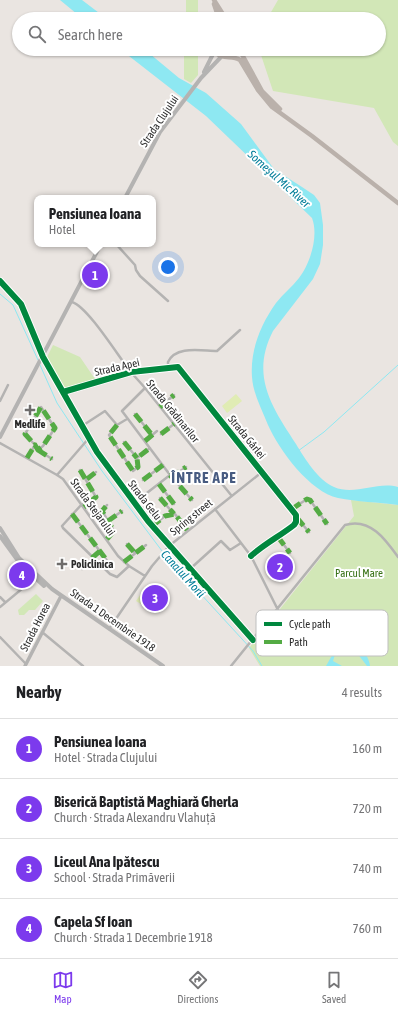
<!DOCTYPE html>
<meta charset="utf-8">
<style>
body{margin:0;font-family:"Asap Condensed",sans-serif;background:#f2f2f2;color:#202124}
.you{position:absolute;left:168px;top:267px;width:14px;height:14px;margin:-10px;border:3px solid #fff;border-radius:50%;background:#1a73e8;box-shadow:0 0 0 6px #1a73e833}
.badge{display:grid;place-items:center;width:26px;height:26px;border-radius:50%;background:#7c3aed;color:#fff;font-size:13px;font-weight:700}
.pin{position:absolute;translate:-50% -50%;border:2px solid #fff;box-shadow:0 1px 4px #0006}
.popup{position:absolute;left:34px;top:195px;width:122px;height:52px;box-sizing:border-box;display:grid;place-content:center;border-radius:8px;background:#fff;filter:drop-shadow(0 1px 3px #0005);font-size:13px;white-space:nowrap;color:#757577}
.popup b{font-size:15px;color:#202124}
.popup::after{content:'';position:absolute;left:50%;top:100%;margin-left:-8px;border:8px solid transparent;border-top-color:#fff}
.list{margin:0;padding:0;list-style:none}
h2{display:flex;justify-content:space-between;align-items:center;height:52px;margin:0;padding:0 16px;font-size:17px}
h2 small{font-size:13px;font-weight:400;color:#757577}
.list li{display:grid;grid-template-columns:26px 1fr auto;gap:12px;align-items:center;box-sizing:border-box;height:60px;padding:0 16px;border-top:1px solid #e0e0e0}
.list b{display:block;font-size:15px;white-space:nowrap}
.list p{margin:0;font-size:13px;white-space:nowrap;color:#757577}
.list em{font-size:13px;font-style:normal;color:#757577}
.icon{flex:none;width:22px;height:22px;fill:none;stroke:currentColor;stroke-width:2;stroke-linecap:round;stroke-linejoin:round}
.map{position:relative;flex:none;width:398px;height:666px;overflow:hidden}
.search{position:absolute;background:#fff;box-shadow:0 1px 3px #0004;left:12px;right:12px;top:12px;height:44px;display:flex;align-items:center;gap:10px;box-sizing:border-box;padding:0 14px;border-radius:22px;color:#757577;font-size:15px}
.sheet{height:292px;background:#fff}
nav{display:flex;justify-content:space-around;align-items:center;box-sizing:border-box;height:56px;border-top:1px solid #e0e0e0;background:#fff;font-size:11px;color:#757577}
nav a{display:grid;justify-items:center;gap:2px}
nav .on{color:#7c3aed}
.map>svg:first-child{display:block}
.green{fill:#d2e7b7}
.pitch{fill:#e0ecb4}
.water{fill:#8ee8f2}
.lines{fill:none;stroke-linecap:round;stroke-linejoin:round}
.stream{stroke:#8ee8f2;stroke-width:1}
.minor{stroke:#b4b3b2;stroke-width:2.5}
.tertiary{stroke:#b4b3b2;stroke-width:3.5}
.secondary{stroke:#b4b3b2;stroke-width:4}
.trunk{stroke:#bab1ab;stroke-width:4.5}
.quiet{stroke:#54ab44;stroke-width:5;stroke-dasharray:10 5;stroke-linecap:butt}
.cycleway-casing{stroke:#fff;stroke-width:8}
.cycleway{stroke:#00873e;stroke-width:6}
.poi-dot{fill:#6e6c6b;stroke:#fff;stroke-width:1.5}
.labels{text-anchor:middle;stroke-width:4;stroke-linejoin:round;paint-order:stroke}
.street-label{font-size:11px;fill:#2b2b2b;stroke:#fff}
.poi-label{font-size:11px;font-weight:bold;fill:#2b2b2b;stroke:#fff}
.park-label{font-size:11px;fill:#367014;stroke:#fff}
.water-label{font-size:12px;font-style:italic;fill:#047f9a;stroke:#fff}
.district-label{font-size:15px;font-weight:bold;letter-spacing:1px;fill:#475b81;stroke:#fff}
.key{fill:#fff;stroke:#bfbfbf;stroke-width:1}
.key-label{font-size:11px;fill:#2b2b2b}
</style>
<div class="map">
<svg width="398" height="666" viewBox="0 0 398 666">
<rect width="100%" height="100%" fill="#eae5e1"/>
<path class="green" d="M186 0H198V19H186Z
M278 0H398V146L393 142 374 108 273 91 259 49H379V19H267Z
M184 49H198V75L191 83 184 79Z
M53 345 80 357 95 379 64 390 46 359Z
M351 500 398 505V666H260L249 648 354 516Z
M36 594 43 601 35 610H29L24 615H19L18 610Z"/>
<path class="pitch" d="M236 394 242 401 227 413 222 406Z
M147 585 155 590 144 606 136 601Z"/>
<path class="water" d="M60 0H82L107 19H83Z
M120 49H144L179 78 206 93 241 124 274 169 302 187 314 195 320 203 323 225V245L320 264 313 279 273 331C250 376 272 407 296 444 305 459 318 480 334 487 355 496 377 481 398 487V505C378 502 357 502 338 498 310 492 279 450 268 425 262 409 253 394 252 377 250 350 261 324 276 303 283 294 292 287 299 278 310 264 319 236 312 218L206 116Z
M343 636C355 640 369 653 370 666H367L357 653 342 644 337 648 333 661 342 666H326Z"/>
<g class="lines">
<path class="stream" d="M0 294 13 305 38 360
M40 365 57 403 102 471 165 555 253 651 262 666
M298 451 324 432 398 365"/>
<path class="minor" d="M116 244 135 265 136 270 140 276 168 301
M0 281 21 304 43 357 97 452 148 521 253 640
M72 302C88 307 118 356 130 371 135 377 140 382 145 388L231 495
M168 368V362C176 345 202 351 217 351L240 330
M63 392 131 372 178 367 296 515V522L294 525C280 536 264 544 251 556
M0 401 8 385
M160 407 174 395
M135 414 152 435
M117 425 109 435 133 471 138 467 137 458 150 448
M82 426 105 411 117 425 127 419
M161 434 174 424
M145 441 157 431
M124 442 137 458
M0 443 57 475 63 479 118 556 129 566 145 576
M38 450 52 459
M27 458 35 445 38 450 43 446 55 428 41 407 25 434 35 445
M80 470 96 497 84 507
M57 475 89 438
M170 475 192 500
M171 475 179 472 186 467
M87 479 96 472
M143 480 163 465
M159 484 174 504
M160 498 174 514
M134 503 170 475 122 411 145 388
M82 504 62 526 63 528 110 574 117 577 129 566
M215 509 251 556 278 610
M292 509 307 499 310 500 327 524
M72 514 108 562 105 568
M297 518 309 532
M108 521 122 511
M152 526 165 516 175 514 187 530
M278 537 290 553
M107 539 114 531 102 511 107 505
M127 544 135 553
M124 562 146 545
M82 569 100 551
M190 569 221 541 230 550 241 543
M0 597 5 602
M0 607 35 578
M109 629 152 566 169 546 262 472
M42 632 83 666
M0 637 26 664
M231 666 345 525C370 517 386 540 398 557"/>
<path class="tertiary" d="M25 666 61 596"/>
<path class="secondary" d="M204 72 215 50
M125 198 160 132 201 78 221 57
M0 437 101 244
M0 528 19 558 52 589 163 666
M0 536 21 565 44 586"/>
<path class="trunk" d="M214 0 226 19
M214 4 219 19
M216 49V53C223 60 232 55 240 60L258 90 272 107 312 136 398 203
M239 49 262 91 280 109
M225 56 236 49"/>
<path class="quiet" d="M160 407 174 395
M135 414 152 435
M117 425 109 435 133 471 138 467 137 458 150 448
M161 434 174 424
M145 441 156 432
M124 442 137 458
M38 450 52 459
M27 458 35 445 38 450 43 446 55 428 41 407 25 434 35 445
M80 470 96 497 84 507
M170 475 192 500
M170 475 179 472 186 467
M87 479 96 472
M143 480 163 465
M159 484 174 504
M160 498 174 514
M292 509 307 499 310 500 327 524
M72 514 108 562 105 568
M297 518 309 532
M108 521 122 511
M152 526 165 516 175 514 187 530
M278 537 290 553
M107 539 114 531 102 511 107 505
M127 544 135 553
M92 558 100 551
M124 562 146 545"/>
<defs>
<path id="cycleway" d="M0 281 21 304 43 357 97 452 148 521 253 640
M63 392 131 372 178 367 296 515V522L294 525C280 536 264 544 251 556"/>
</defs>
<use href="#cycleway" class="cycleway-casing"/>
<use href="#cycleway" class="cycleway"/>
</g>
<g class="poi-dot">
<path d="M28 404h4v4h4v4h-4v4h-4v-4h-4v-4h4z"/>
<path d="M60 558h4v4h4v4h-4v4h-4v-4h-4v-4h4z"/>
</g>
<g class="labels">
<g class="street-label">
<text transform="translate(159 121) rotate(-56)" y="4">Strada Clujului</text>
<text transform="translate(117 367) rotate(-13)" y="4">Strada Apei</text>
<text transform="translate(173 411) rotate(51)" y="4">Strada Grădinarilor</text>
<text transform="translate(247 437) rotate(51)" y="4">Strada Gârlei</text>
<text transform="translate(145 500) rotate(52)" y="4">Strada Gelu</text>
<text transform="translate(93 507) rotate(54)" y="4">Strada Stejarului</text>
<text transform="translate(191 517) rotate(-39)" y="4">Spring street</text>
<text transform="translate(113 620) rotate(35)" y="4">Strada 1 Decembrie 1918</text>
<text transform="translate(35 627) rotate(-63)" y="4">Strada Horea</text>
</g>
<g class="poi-label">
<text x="30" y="428">Medlife</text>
<text x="71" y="568" text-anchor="start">Policlinica</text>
</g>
<g class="park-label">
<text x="359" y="577">Parcul Mare</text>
</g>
<g class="water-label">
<text transform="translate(279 179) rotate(42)" y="4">Someşul Mic River</text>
<text transform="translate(183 574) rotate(48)" y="4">Canalul Morii</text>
</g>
<g class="district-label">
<text x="204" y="483">ÎNTRE APE</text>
</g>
</g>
<rect x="256" y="610" width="132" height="46" rx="6" class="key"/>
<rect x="264" y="622" width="18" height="4" fill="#00873e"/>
<rect x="264" y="640" width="18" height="4" fill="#54ab44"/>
<g class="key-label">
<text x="289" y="628">Cycle path</text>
<text x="289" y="646">Path</text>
</g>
</svg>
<div class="you"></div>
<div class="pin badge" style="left:95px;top:275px">1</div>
<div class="popup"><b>Pensiunea Ioana</b>Hotel</div>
<div class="pin badge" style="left:280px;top:567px">2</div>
<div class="pin badge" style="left:155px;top:598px">3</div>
<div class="pin badge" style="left:22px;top:575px">4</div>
<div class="search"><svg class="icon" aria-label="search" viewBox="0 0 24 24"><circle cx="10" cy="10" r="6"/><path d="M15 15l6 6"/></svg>Search here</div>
</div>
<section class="sheet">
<h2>Nearby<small>4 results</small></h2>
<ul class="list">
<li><span class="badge">1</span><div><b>Pensiunea Ioana</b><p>Hotel · Strada Clujului</p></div><em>160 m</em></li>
<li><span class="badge">2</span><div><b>Biserică Baptistă Maghiară Gherla</b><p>Church · Strada Alexandru Vlahuță</p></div><em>720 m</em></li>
<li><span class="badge">3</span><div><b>Liceul Ana Ipătescu</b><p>School · Strada Primăverii</p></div><em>740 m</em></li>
<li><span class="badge">4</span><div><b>Capela Sf Ioan</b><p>Church · Strada 1 Decembrie 1918</p></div><em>760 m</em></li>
</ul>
</section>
<nav>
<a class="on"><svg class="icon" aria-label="map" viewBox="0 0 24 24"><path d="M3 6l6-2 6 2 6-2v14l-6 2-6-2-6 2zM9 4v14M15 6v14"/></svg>Map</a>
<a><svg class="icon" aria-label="directions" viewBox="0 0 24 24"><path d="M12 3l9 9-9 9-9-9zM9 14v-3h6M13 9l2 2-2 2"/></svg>Directions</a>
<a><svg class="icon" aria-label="saved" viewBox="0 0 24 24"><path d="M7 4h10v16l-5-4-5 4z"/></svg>Saved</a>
</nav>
